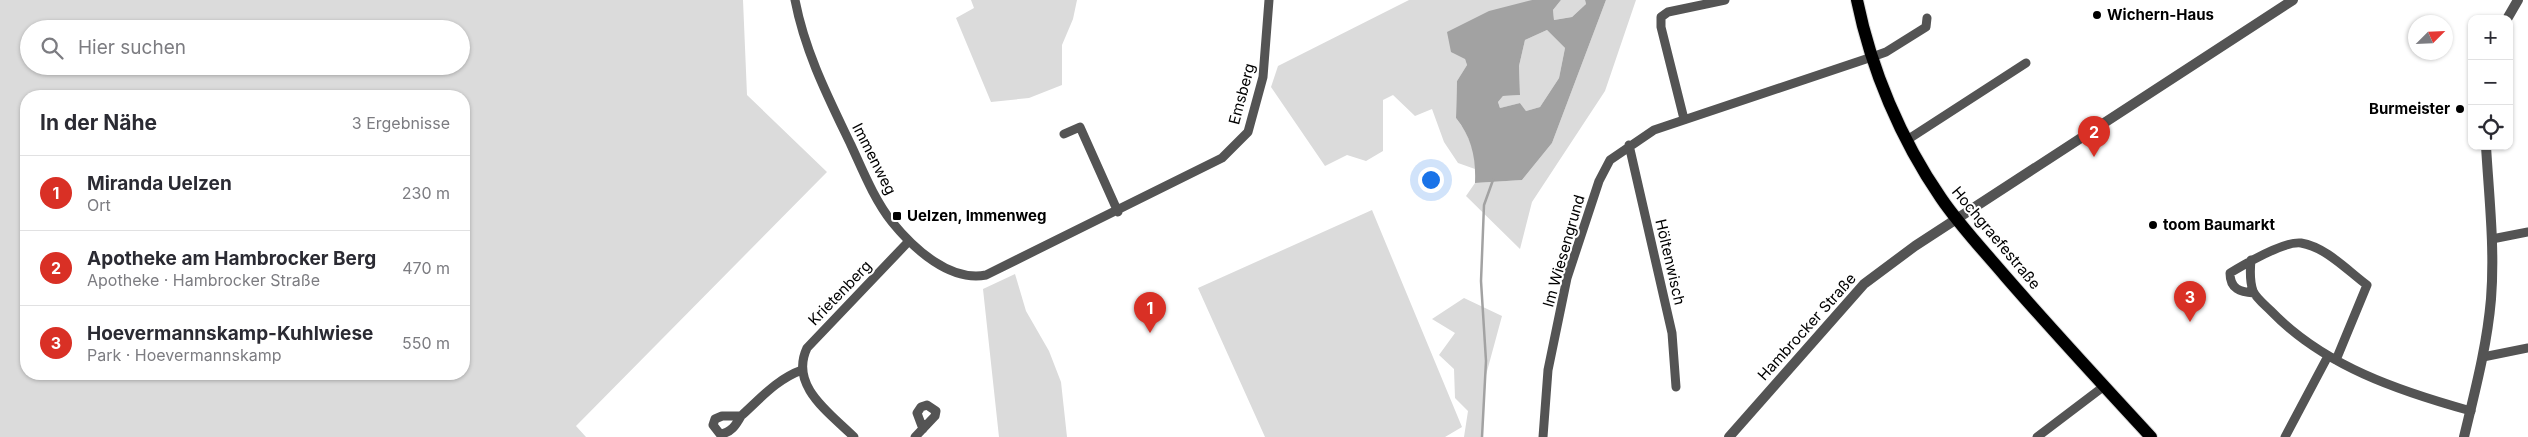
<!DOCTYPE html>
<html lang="de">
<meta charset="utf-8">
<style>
body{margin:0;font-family:Inter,sans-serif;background:#f2f2f3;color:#2b2b33}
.controls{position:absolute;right:15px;top:15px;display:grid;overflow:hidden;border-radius:10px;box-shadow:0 1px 4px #0004}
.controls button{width:45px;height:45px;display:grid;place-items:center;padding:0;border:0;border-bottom:1px solid #e1e1e2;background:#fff;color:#2b2b33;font:25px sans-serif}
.compass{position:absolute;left:2408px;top:15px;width:45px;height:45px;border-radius:50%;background:#fff;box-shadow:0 1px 4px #0004;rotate:66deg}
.you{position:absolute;left:1430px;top:179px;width:18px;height:18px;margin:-12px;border:4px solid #fff;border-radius:50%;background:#1a73e8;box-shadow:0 0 0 8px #1a73e833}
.badge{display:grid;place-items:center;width:32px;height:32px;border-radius:50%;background:#d93025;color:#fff;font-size:16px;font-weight:700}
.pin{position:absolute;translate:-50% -41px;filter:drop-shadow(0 1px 2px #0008)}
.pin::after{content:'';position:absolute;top:26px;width:18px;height:15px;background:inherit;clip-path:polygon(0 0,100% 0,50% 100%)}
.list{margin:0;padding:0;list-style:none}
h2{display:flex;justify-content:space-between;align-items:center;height:65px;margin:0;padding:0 20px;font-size:21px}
h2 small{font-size:16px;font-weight:400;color:#7c7c81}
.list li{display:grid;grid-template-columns:32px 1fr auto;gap:15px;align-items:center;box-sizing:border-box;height:75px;padding:0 20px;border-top:1px solid #e1e1e2}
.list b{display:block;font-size:19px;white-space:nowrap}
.list p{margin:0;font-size:16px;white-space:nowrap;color:#7c7c81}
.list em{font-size:16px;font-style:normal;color:#7c7c81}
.icon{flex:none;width:28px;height:28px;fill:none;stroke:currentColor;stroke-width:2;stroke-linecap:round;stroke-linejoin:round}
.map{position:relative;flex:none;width:2528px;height:437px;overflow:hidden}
.search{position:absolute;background:#fff;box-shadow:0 1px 4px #0004;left:20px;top:20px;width:450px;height:55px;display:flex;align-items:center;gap:12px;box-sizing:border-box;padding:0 18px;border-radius:28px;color:#7c7c81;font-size:19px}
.panel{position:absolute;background:#fff;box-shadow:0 1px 4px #0004;left:20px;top:90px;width:450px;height:290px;border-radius:20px}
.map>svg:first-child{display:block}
.green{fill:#dbdbdb;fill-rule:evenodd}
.water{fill:#a2a2a2;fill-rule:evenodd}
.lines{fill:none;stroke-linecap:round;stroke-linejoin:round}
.stream{stroke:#a2a2a2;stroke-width:2.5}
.primary-casing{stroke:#dbdbdb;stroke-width:14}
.minor{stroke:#545454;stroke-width:9}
.tertiary{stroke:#545454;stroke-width:10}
.primary{stroke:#000;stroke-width:12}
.poi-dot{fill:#000;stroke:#fff;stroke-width:2}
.labels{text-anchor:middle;stroke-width:4;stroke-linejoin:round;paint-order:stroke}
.poi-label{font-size:15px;font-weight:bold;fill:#000;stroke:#fff;text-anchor:start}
.street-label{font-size:15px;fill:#000;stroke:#fff}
</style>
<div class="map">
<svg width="2528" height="437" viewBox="0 0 2528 437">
<rect width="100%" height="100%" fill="#fff"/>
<path class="green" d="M0 0H743L747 95 827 172 576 426 586 437H0ZM29 29H461V66H29ZM26 96H464V374H26Z
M971 0H1077L1073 19 1062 45V85L1029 98 991 102 956 18 974 8Z
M1409 0H1532L1465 59 1467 65 1457 81 1456 118C1467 132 1476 150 1475 169L1458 163 1444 142 1432 109 1415 116 1393 95 1383 100V151L1366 161 1347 155 1325 166 1271 87 1278 66Z
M1561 0H1585L1586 4 1572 17 1554 20 1553 10Z
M1606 0H1636L1605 91 1532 202 1520 249 1466 196 1475 183 1522 180 1552 143Z
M1547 30 1565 48 1559 78 1540 107 1526 111 1520 103 1500 108 1498 102 1503 96 1520 95 1519 66 1525 40Z
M1372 210 1462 427 1445 437H1265L1198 288Z
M1015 274 1026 311 1049 351 1061 382 1067 437H999L983 289Z
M1464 298 1502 316 1486 375 1482 437H1464L1468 411 1455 398 1454 369 1439 355 1455 333 1432 319Z"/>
<path class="water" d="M1532 0H1561L1553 10 1554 20 1572 17 1586 4 1585 0H1606L1552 143 1522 180 1475 183C1476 158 1472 138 1456 118L1457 81 1467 65 1465 59 1451 52 1447 32 1489 11ZM1547 30 1565 48 1559 78 1540 107 1526 111 1520 103 1500 108 1498 102 1503 96 1520 95 1519 66 1525 40Z"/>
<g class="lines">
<path class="stream" d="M1482 437 1486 361 1481 281 1484 205 1493 180"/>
<defs>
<path id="primary" d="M1857 0C1871 69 1901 140 1941 198 1960 226 1984 251 2006 277 2053 331 2102 384 2151 437"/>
</defs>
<use href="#primary" class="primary-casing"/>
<path class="minor" d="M795 0C805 52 828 97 851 145 863 171 874 199 892 222 914 249 950 282 986 275L1222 158 1248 132 1263 77 1269 0
M1684 119 1661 27V17L1668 12 1725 0
M1064 134 1080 127 1118 212
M1907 140 2026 63
M1629 145 1672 333 1676 387
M2492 239 2528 232
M2251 260C2250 270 2250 282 2253 291 2256 298 2265 305 2271 311 2324 366 2399 391 2471 411
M2254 293C2240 292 2230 289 2230 273 2245 264 2284 241 2301 243 2326 247 2348 271 2367 285L2336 360
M2483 357 2528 348
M741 416C736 425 731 433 720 434L713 425 715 419 722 416H741C761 398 777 379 802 370
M854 437C830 413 789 386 807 348L909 241
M915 437 935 416 936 411 927 405 921 407 917 413 923 429
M1543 437 1548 370 1567 278 1599 181 1610 160 1654 130 1872 57 1886 52 1926 27 1927 18
M2037 437 2103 387
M2285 437 2328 356"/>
<path class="tertiary" d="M2507 19 2518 0
M1729 437 1864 284 1915 246 2293 0
M2464 437C2475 391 2487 346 2491 299 2495 248 2489 197 2486 146"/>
<use href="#primary" class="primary"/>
</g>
<g class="poi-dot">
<circle cx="2097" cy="15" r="5"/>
<circle cx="2460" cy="109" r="5"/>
<rect x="892" y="211" width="10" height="10" rx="2.5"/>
<circle cx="2153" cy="225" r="5"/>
</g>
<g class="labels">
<g class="poi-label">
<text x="2107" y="20">Wichern-Haus</text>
<text x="2450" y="114" text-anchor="end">Burmeister</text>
<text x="907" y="221">Uelzen, Immenweg</text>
<text x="2163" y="230">toom Baumarkt</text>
</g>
<g class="street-label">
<text transform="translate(1242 94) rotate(-75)" y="5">Emsberg</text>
<text transform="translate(874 159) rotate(63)" y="5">Immenweg</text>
<text transform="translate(1996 238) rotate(50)" y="5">Hochgraefestraße</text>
<text transform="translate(1564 251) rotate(-74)" y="5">Im Wiesengrund</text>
<text transform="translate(1670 262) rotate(77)" y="5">Höltenwisch</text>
<text transform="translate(840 293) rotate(-46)" y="5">Krietenberg</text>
<text transform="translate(1807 327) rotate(-48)" y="5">Hambrocker Straße</text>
</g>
</g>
</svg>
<div class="controls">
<button>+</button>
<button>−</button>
<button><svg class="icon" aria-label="locate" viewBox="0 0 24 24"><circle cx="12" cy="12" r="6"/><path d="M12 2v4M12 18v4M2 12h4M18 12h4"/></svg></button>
</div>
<svg class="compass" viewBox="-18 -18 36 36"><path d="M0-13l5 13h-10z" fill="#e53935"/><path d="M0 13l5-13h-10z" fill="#7c7c81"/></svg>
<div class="you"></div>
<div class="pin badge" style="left:1150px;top:333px">1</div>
<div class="pin badge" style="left:2094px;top:157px">2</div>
<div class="pin badge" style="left:2190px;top:322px">3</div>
<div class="search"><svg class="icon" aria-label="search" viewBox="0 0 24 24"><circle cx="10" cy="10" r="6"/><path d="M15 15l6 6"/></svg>Hier suchen</div>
<section class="panel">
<h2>In der Nähe<small>3 Ergebnisse</small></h2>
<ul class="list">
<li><span class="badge">1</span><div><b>Miranda Uelzen</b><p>Ort</p></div><em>230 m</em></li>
<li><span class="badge">2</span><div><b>Apotheke am Hambrocker Berg</b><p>Apotheke · Hambrocker Straße</p></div><em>470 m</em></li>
<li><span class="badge">3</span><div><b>Hoevermannskamp-Kuhlwiese</b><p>Park · Hoevermannskamp</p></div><em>550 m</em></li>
</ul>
</section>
</div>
